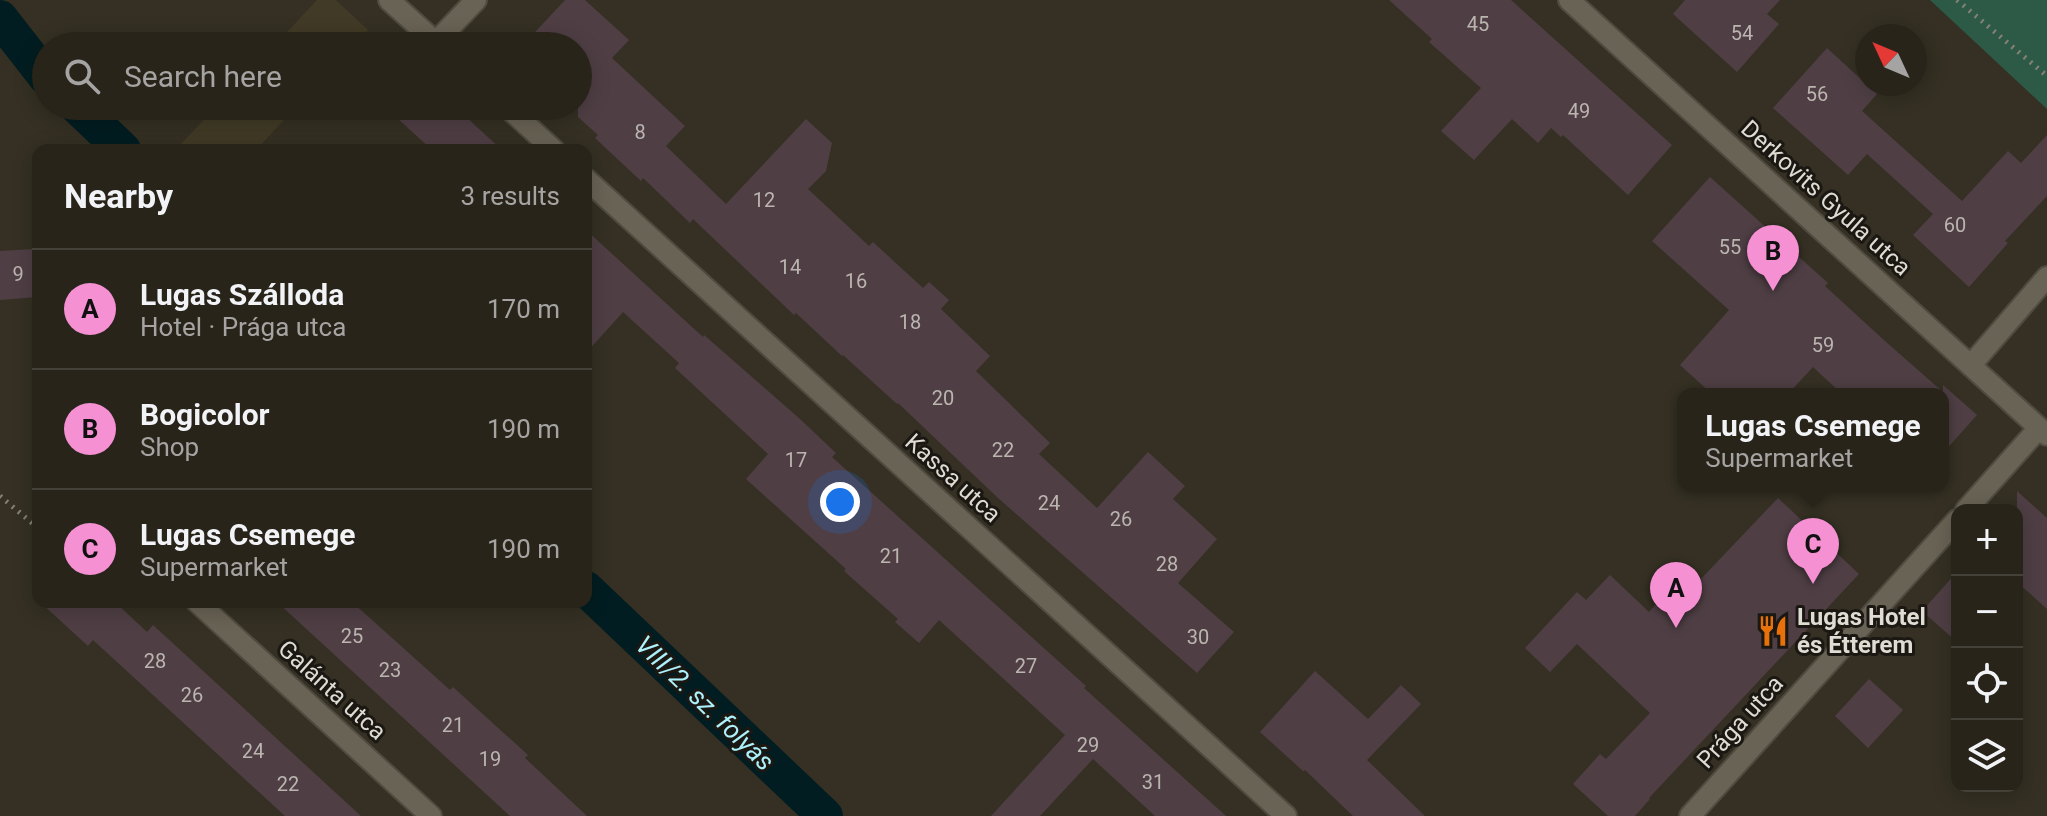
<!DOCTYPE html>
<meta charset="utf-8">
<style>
body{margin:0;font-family:Roboto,sans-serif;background:#302c23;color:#f1f3f6}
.controls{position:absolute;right:24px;bottom:24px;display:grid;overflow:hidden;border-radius:16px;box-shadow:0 4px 20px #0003}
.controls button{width:72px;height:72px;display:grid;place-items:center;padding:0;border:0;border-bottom:2px solid #444139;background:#28241a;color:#f1f3f6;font:40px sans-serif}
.compass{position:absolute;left:1855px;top:24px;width:72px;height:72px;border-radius:50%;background:#28241a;box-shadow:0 4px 20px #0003;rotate:314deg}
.you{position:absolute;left:840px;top:502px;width:28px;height:28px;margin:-20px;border:6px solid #fff;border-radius:50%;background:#1a73e8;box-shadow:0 0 0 12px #1a73e833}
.badge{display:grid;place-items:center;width:52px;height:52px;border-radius:50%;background:#f591d2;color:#111;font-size:26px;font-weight:700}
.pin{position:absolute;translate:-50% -66px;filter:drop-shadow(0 2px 4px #0008)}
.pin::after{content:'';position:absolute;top:42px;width:28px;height:24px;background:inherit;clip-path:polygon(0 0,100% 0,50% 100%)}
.popup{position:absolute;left:1677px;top:388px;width:272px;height:104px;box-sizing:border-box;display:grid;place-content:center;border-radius:16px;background:#28241a;filter:drop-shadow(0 2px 6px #0005);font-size:26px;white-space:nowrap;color:#a5a4a2}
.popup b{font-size:30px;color:#f1f3f6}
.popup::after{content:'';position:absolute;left:50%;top:100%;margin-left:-16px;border:16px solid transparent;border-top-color:#28241a}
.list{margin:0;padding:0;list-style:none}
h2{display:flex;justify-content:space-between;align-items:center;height:104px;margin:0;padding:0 32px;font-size:34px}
h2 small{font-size:26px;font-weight:400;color:#a5a4a2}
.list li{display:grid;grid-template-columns:52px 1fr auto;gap:24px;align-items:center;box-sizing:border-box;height:120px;padding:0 32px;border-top:2px solid #444139}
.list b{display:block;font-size:30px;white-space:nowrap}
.list p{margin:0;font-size:26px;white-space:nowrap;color:#a5a4a2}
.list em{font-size:26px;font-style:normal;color:#a5a4a2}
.icon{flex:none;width:44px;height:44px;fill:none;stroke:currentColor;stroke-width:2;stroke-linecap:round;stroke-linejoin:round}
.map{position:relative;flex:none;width:2047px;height:816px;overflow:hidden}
.search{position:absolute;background:#28241a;box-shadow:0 4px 20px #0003;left:32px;top:32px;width:560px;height:88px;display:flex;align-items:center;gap:20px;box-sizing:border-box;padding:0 28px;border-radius:44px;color:#a5a4a2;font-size:30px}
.panel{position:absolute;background:#28241a;box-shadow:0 4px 20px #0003;left:32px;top:144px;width:560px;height:464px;border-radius:16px}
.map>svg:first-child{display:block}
.built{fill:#413a26}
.green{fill:#2d5a46}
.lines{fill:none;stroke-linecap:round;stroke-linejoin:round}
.canal{stroke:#021d21;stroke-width:36}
.building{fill:#4f3f45}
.minor-casing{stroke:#4f4b40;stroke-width:24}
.path{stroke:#858176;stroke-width:5;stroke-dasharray:2 6;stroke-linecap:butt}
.minor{stroke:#696355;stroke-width:20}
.labels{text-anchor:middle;stroke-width:6;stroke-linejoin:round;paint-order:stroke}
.number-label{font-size:20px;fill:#bbb5b0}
.street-label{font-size:24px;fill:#dfdcd3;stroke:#1b1813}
.poi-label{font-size:24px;font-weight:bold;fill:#dfdcd3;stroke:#1b1813;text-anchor:start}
.water-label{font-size:26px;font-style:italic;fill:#adf1fb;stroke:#1b1813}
</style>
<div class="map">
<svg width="2047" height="816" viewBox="0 0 2047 816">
<rect width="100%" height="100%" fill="#353023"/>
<path class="built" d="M317 0H336L368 30 353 46H274Z
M217 106H297L256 150H181L178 147Z"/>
<path class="green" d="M1930 0H2047V109Z"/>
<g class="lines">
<path class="canal" d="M0 18 46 77
M77 106 123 150
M586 589 825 816"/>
</g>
<path class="building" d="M565 0H585L629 40 612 58 685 126 666 146 726 204 806 119 832 143 826 171 808 189 869 246 873 242 923 288 929 282 949 300 941 309 990 356 976 371 1050 443 1039 454 1097 508 1148 452 1185 486 1173 499 1217 539 1178 583 1234 632 1197 673 998 498 898 403 897 404 843 355 842 356 796 313 794 315 693 219 690 223 643 178 641 181 595 138 598 135 578 117V46H522Z
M1389 0H1511L1672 145 1628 195 1563 135 1561 137 1551 128 1538 143 1512 119 1474 160 1441 131 1481 88 1429 42 1432 39Z
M1685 0H1780L1767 14 1779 24 1737 72 1673 14Z
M1827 48 1877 94 1862 111 1962 201 2008 151 2021 163 2047 135V196L2005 241 2008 243 1969 287 1913 235 1933 214 1867 154 1848 175 1773 108Z
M384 106H454L502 150H432Z
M1710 177 1828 283 1825 286 1885 341 1943 392V385L1977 415 1943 453V394H1842L1813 367 1788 394H1712L1680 365 1729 310 1652 241Z
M586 230 703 337 704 335 800 419 836 453 832 457 1086 686 1084 688 1226 816H1155L1093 759 1040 816H991L1065 735 939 620 919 643 895 622 898 619 844 571 846 569 746 479 768 454 675 368 679 363 623 312 586 353Z
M34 249 37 297 0 300V251Z
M2017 491 2047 518V609L2017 582Z
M1778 498 1859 574 1649 798 1650 799 1635 816H1608L1573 784 1600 754 1606 759 1650 713 1577 644 1550 672 1525 648 1577 592 1586 600 1610 575 1649 612 1667 592 1679 602Z
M1957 572V642L1922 611Z
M40 602H115L147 632 153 625 361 816H285L93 640 88 646Z
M277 602H352L450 690 453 687 528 755 525 758 587 816H510Z
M1315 671 1368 719 1401 685 1421 704 1367 760 1425 816H1353L1305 770 1303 771 1260 732Z
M1869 679 1903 710 1868 748 1835 716Z"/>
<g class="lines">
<defs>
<path id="minor" d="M389 0 440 46
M1569 0 2047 435
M436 42 476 0
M506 106 554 150
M586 179 1286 816
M1971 365 2047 277
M1966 510 2039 428
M197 602 431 816
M1690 816 1957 520"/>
</defs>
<use href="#minor" class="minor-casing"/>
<path class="path" d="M1957 0 2047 76
M0 496 38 528"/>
<use href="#minor" class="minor"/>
</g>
<defs>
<symbol id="restaurant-bare" viewBox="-9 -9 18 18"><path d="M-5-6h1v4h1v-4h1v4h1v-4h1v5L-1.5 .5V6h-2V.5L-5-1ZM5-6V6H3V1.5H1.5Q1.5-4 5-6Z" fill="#e8710a" stroke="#1b1813" stroke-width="2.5" paint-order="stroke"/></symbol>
</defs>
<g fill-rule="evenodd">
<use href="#restaurant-bare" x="1751" y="609" width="44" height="44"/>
</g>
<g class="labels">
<g class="number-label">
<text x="1478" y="31">45</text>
<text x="1742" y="40">54</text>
<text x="1817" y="101">56</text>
<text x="1579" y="118">49</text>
<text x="640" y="139">8</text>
<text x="764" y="207">12</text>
<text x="1955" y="232">60</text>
<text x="1730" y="254">55</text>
<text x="790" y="274">14</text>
<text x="18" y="281">9</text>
<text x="856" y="288">16</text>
<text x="910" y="329">18</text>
<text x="1823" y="352">59</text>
<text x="943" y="405">20</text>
<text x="1003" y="457">22</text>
<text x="796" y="467">17</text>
<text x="1049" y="510">24</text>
<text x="1121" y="526">26</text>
<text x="891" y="563">21</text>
<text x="1167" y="571">28</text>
<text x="352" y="643">25</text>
<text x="1198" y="644">30</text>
<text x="155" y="668">28</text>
<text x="1026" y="673">27</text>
<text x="390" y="677">23</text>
<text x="192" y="702">26</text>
<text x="453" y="732">21</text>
<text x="1088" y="752">29</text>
<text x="253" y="758">24</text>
<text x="490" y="766">19</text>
<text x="1153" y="789">31</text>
<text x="288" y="791">22</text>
</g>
<g class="street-label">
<text transform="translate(1826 198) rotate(42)" y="8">Derkovits Gyula utca</text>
<text transform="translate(953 478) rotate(42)" y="8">Kassa utca</text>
<text transform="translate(332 690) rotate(42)" y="8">Galánta utca</text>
<text transform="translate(1740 722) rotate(-48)" y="8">Prága utca</text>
</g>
<g class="poi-label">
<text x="1797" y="625">Lugas Hotel<tspan x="1797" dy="28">és Étterem</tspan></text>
</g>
<g class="water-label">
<text transform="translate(705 703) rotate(44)" y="9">VIII/2. sz. folyás</text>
</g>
</g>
</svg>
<div class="controls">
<button>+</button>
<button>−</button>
<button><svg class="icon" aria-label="locate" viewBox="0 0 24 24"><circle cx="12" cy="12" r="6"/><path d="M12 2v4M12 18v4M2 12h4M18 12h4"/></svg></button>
<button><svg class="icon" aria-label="layers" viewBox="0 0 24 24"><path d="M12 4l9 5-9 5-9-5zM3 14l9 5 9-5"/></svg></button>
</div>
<svg class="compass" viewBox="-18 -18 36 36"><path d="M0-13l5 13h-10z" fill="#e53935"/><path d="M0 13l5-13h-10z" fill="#a5a4a2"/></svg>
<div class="you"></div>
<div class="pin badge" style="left:1676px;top:628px">A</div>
<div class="pin badge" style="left:1773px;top:291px">B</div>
<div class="pin badge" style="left:1813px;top:584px">C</div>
<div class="popup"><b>Lugas Csemege</b>Supermarket</div>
<div class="search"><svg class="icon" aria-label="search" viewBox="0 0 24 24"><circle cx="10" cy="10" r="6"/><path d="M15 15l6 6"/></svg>Search here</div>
<section class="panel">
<h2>Nearby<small>3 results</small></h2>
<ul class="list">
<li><span class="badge">A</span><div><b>Lugas Szálloda</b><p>Hotel · Prága utca</p></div><em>170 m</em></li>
<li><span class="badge">B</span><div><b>Bogicolor</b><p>Shop</p></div><em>190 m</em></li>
<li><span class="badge">C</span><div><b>Lugas Csemege</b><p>Supermarket</p></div><em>190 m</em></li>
</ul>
</section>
</div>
